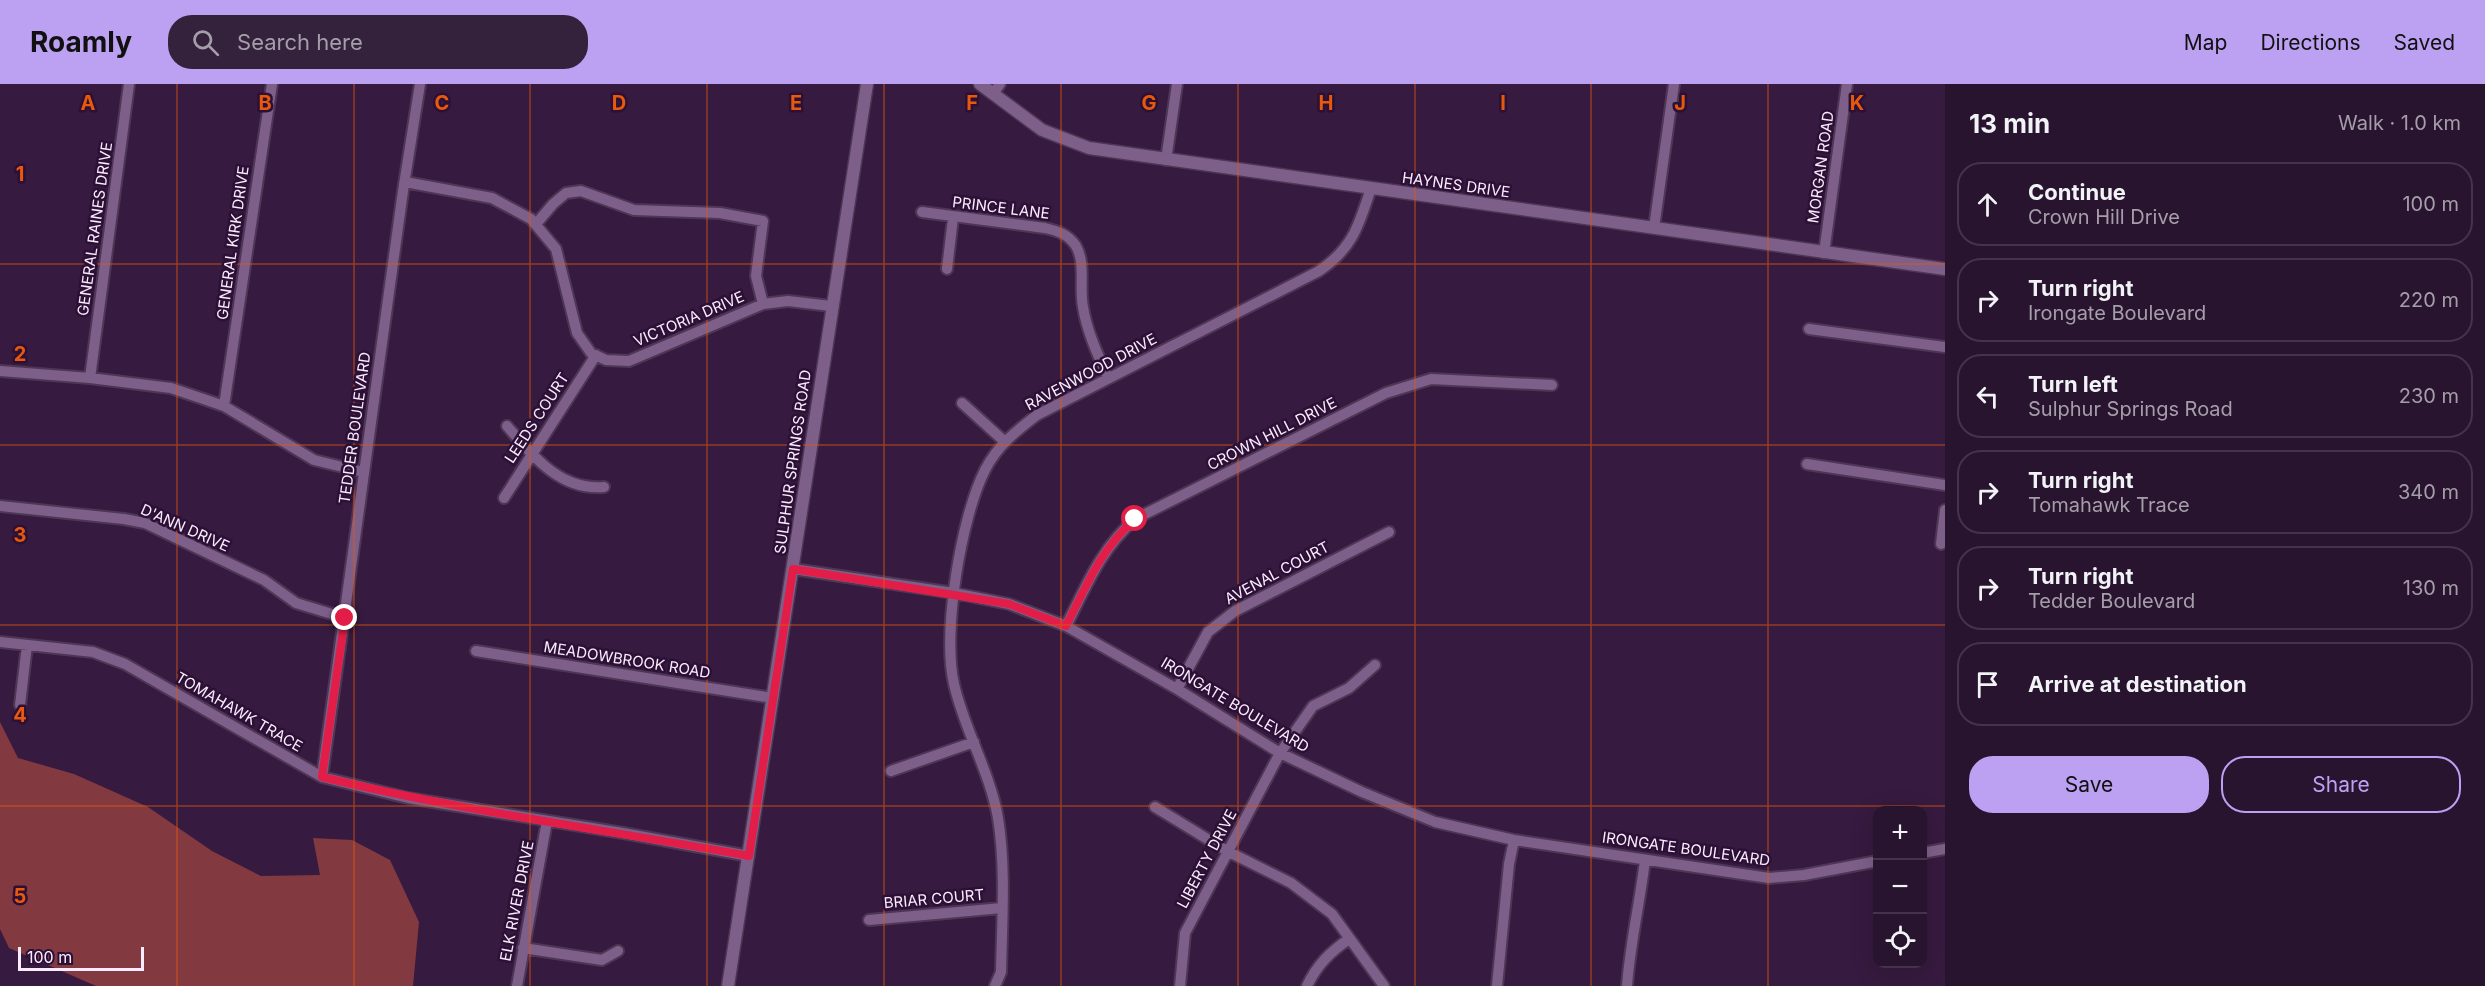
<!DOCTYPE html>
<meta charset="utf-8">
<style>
body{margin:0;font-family:Inter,sans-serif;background:#34213b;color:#f1f3f6}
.controls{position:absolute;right:18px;bottom:18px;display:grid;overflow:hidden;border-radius:12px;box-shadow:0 6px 24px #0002}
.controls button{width:54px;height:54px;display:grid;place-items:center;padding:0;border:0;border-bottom:2px solid #44334b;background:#28142f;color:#f1f3f6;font:30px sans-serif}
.scale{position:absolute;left:18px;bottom:15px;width:126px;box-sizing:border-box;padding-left:6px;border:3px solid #faecff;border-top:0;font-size:16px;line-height:21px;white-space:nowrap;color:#faecff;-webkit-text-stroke:4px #2c1035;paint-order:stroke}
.stop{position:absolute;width:18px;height:18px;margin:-14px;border:4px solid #e11d48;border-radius:50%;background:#fff}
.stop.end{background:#e11d48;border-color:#fff;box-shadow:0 2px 6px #0008}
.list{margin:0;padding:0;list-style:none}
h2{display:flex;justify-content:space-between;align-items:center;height:78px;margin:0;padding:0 24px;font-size:26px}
h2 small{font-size:20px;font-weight:400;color:#a59eaa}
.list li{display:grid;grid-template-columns:39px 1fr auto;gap:18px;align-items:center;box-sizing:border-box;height:84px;margin:0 12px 12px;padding:0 12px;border:2px solid #44334b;border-radius:24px}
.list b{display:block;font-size:22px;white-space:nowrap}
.list p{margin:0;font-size:20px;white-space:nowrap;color:#a59eaa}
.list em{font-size:20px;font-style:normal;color:#a59eaa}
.actions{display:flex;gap:12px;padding:18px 24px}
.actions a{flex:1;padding:14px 0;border:2px solid #bca0f2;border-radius:24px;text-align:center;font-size:21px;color:#bca0f2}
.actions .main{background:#bca0f2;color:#111}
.icon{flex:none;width:33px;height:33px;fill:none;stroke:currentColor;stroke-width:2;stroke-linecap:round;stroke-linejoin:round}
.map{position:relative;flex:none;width:1945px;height:902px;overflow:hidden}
header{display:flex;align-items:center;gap:36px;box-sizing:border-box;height:84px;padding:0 30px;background:#bca0f2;color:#111}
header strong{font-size:28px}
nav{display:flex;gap:33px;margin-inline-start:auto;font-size:21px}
.search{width:420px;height:54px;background:#34213b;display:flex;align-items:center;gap:15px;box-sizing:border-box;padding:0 21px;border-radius:24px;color:#a59eaa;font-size:22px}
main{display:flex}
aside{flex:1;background:#28142f}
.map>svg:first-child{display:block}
.forest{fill:#833940}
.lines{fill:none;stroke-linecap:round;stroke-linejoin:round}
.minor-casing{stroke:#4e3655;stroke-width:14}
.tertiary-casing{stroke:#4e3655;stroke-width:15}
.minor{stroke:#7e5f89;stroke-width:10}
.tertiary{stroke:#7e5f89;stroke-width:12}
.route{stroke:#e11d48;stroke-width:8}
.grid{fill:none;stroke:#e8590c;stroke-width:1.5;stroke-opacity:0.55}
.labels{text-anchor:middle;stroke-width:5;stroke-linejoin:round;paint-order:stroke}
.street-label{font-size:15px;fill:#faecff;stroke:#2c1035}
.grid-label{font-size:20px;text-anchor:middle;font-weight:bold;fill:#e8590c;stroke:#2c1035;stroke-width:5;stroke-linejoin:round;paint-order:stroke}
</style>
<header>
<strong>Roamly</strong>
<div class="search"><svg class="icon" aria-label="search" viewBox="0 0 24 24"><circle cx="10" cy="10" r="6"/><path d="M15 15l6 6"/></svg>Search here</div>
<nav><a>Map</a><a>Directions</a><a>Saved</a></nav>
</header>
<main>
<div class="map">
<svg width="1945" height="902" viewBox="0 0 1945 902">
<rect width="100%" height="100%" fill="#361a3f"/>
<path class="forest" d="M0 638 18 674 74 690 148 723 212 767 261 792 320 791 313 754 352 756 390 776 419 838 413 902H96L9 864 0 845Z"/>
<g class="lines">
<defs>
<path id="minor" d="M993 10 1000 0
M1166 76 1177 0
M405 98 492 114 531 135 556 165 577 249 591 269 606 276 629 277 763 220 788 217 831 222
M922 128 1045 144C1058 147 1068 150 1076 162 1086 179 1079 204 1083 223 1087 248 1098 271 1108 294
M536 140 553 120 566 109 581 107 634 126 720 129 763 137 756 192 763 220
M1654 144 1674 0
M1824 169 1847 0
M947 185 953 134
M1809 245 1945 263
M0 287 90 294 171 304 224 322 314 376 363 388
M90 294 129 0
M962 319 1004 357
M224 322 272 0
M507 342C533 372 560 407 604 403
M1807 380 1945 401
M504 414 596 271
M0 422 124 435 145 439 264 496 296 519 345 534
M1941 460 1945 426
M793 485 954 509 1009 520 1066 542 1177 605 1280 669 1362 708 1435 738 1514 756 1769 794 1804 791 1878 777
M1066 542C1087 501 1100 466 1135 435L1386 309 1431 295 1552 301
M0 558 93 568 125 580 322 693 408 714 623 749 749 772
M476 567 773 614
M1177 605 1208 548 1235 527 1389 448
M20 621 27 561
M891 687 974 658
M322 693 403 107 420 0
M1155 723 1227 767 1291 799 1332 830 1384 902
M1922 769 1945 765
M869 836 1002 824
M523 864 602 876 618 867
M517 902 547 737
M995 902 1001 888C1002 837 1006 784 998 734 990 688 964 645 954 600 942 549 961 433 985 386 997 362 1016 347 1037 331L1319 187C1353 164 1359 141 1371 104
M1180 902 1185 849 1280 669 1313 622 1349 604 1375 581
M1307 902C1317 881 1330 868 1349 855
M1497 902 1509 780 1514 756
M1627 902C1630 860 1640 818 1645 776"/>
<path id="tertiary" d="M980 0 1042 46 1089 64 1945 185
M728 902C775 601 818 300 867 0"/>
</defs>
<use href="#minor" class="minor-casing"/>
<use href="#tertiary" class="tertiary-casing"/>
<use href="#minor" class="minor"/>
<use href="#tertiary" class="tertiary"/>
</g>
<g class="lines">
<path class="route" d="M345 534 322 693C462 727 606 746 749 772L793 485 1009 520 1066 542C1087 501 1100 466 1135 435"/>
</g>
<path class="grid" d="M177 0V902M354 0V902M530 0V902M707 0V902M884 0V902M1061 0V902M1238 0V902M1415 0V902M1591 0V902M1768 0V902M0 180H1945M0 361H1945M0 541H1945M0 722H1945"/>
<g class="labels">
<g class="street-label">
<text transform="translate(1821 83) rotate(-82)" y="5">MORGAN ROAD</text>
<text transform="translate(1456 101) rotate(8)" y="5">HAYNES DRIVE</text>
<text transform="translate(1001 124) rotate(7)" y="5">PRINCE LANE</text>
<text transform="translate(95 145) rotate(-82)" y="5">GENERAL RAINES DRIVE</text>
<text transform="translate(233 159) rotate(-82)" y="5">GENERAL KIRK DRIVE</text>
<text transform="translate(689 235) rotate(-23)" y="5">VICTORIA DRIVE</text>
<text transform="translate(1091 288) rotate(-28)" y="5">RAVENWOOD DRIVE</text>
<text transform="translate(537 334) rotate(-57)" y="5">LEEDS COURT</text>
<text transform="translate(355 344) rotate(-82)" y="5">TEDDER BOULEVARD</text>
<text transform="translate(1272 350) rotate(-27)" y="5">CROWN HILL DRIVE</text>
<text transform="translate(793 378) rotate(-82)" y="5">SULPHUR SPRINGS ROAD</text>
<text transform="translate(185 444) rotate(24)" y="5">D'ANN DRIVE</text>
<text transform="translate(1277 489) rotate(-28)" y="5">AVENAL COURT</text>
<text transform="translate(627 576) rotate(9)" y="5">MEADOWBROOK ROAD</text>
<text transform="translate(1235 621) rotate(31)" y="5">IRONGATE BOULEVARD</text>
<text transform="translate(239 628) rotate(30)" y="5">TOMAHAWK TRACE</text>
<text transform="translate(1686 765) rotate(8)" y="5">IRONGATE BOULEVARD</text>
<text transform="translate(1207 775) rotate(-62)" y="5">LIBERTY DRIVE</text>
<text transform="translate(934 815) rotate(-5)" y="5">BRIAR COURT</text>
<text transform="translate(517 817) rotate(-79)" y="5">ELK RIVER DRIVE</text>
</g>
</g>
<g class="grid-label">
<text x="88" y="26">A</text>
<text x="265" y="26">B</text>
<text x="442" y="26">C</text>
<text x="619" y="26">D</text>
<text x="796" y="26">E</text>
<text x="972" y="26">F</text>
<text x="1149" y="26">G</text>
<text x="1326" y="26">H</text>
<text x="1503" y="26">I</text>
<text x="1680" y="26">J</text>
<text x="1857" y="26">K</text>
<text x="20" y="97">1</text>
<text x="20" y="277">2</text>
<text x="20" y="458">3</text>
<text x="20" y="638">4</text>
<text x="20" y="819">5</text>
</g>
</svg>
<div class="controls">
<button>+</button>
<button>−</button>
<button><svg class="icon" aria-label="locate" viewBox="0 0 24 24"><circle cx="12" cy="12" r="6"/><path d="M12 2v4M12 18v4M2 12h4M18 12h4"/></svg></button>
</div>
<div class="scale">100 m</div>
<div class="stop" style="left:1135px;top:435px"></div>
<div class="stop end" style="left:345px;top:534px"></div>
</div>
<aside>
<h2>13 min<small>Walk · 1.0 km</small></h2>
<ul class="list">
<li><svg class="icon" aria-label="ahead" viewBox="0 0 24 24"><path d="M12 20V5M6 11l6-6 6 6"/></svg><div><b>Continue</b><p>Crown Hill Drive</p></div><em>100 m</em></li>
<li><svg class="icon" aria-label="right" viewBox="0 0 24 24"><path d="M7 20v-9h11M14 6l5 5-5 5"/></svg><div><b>Turn right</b><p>Irongate Boulevard</p></div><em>220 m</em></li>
<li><svg class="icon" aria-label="left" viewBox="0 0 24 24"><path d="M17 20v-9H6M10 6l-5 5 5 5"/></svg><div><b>Turn left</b><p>Sulphur Springs Road</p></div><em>230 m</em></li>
<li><svg class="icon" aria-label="right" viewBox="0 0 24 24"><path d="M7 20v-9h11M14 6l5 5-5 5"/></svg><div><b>Turn right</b><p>Tomahawk Trace</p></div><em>340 m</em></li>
<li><svg class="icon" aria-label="right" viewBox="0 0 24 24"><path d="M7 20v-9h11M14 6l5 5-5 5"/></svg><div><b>Turn right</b><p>Tedder Boulevard</p></div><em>130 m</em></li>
<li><svg class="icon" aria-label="arrive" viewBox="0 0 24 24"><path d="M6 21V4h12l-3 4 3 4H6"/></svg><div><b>Arrive at destination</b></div></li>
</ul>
<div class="actions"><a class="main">Save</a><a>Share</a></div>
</aside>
</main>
